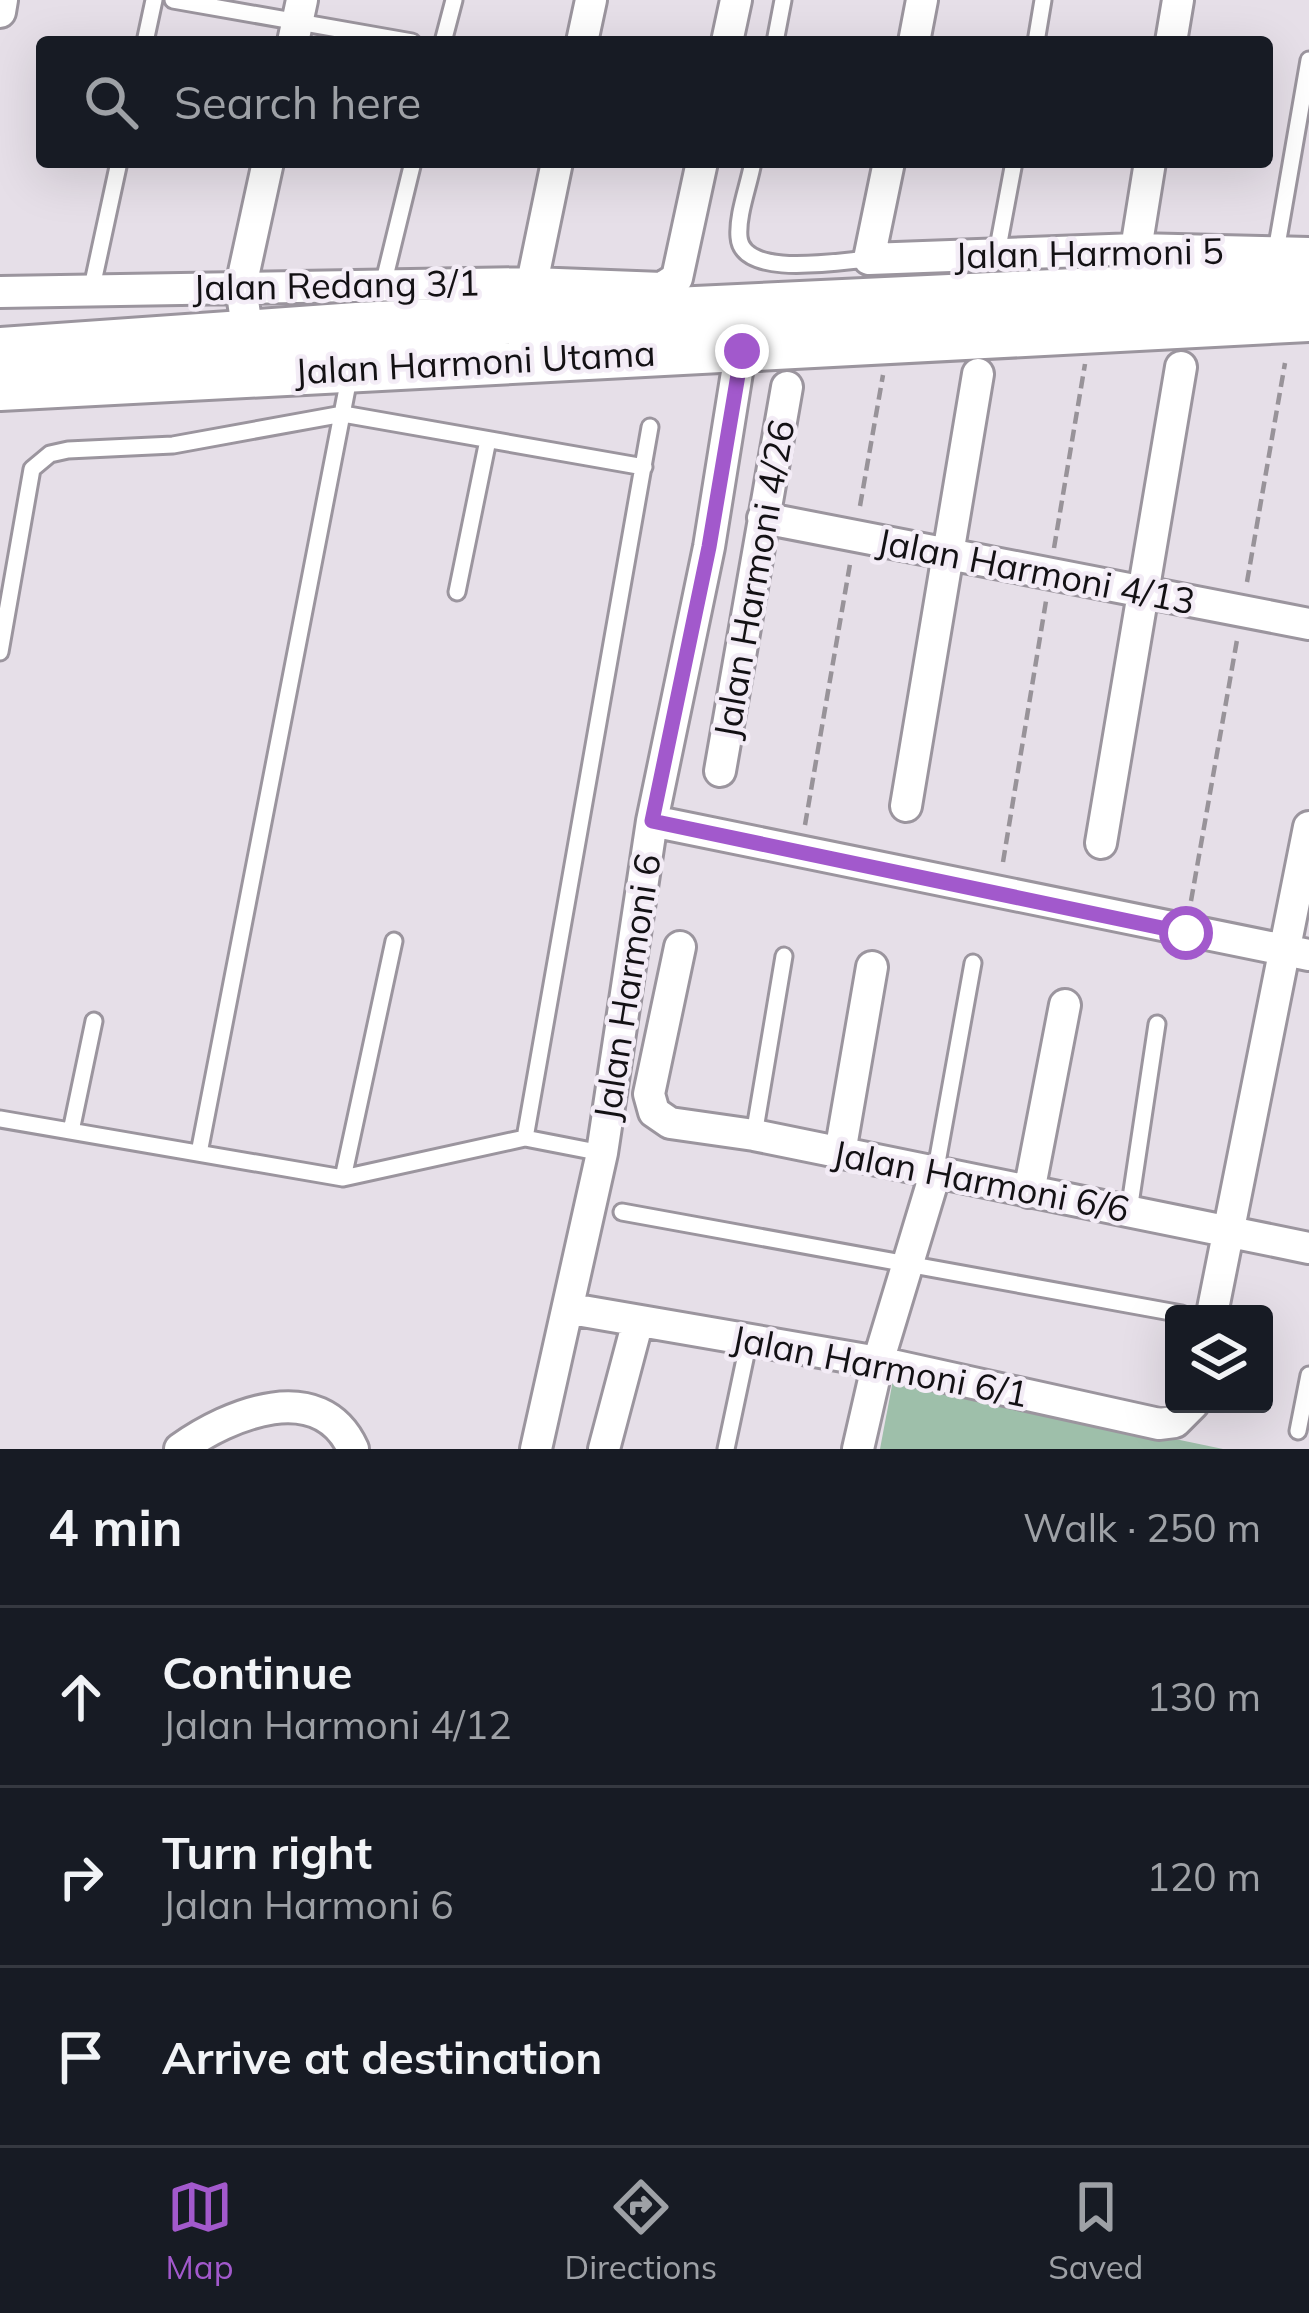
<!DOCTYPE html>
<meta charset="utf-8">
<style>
body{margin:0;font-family:Mulish,sans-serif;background:#242831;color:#f1f3f6}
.controls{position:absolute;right:36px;bottom:36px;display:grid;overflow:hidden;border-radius:12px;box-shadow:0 12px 48px #0002}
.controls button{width:108px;height:108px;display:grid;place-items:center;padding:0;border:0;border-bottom:3px solid #363941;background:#171b24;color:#f1f3f6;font:60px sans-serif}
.stop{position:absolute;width:36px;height:36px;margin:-27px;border:9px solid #a259cc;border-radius:50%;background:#fff}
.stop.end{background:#a259cc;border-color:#fff;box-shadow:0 3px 12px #0008}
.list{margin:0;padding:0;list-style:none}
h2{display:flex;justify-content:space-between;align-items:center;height:156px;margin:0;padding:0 48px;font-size:51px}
h2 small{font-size:39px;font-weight:400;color:#9ea1a6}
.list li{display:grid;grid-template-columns:78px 1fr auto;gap:36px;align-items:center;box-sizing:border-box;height:180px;padding:0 48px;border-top:3px solid #363941}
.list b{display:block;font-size:45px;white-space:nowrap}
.list p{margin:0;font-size:39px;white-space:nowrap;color:#9ea1a6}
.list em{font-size:39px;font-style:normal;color:#9ea1a6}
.icon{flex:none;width:66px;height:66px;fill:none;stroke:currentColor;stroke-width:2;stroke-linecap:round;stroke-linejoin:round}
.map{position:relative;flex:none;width:1309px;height:1449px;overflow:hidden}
.search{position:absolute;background:#171b24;box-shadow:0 12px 48px #0002;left:36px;right:36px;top:36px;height:132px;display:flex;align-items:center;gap:30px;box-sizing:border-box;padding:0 42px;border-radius:12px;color:#9ea1a6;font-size:45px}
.sheet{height:696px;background:#171b24}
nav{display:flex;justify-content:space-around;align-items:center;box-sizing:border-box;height:168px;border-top:3px solid #363941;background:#171b24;font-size:33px;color:#9ea1a6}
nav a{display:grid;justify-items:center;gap:6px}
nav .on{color:#a259cc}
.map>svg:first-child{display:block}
.green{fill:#9ebfaa}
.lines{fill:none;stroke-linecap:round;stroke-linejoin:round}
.lane-casing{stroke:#9b959e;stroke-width:21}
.street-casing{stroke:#9b959e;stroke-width:36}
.primary-casing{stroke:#9b959e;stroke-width:54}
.path{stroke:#989399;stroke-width:4.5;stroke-dasharray:12 6;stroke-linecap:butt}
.lane{stroke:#fff;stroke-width:15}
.street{stroke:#fff;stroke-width:30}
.primary{stroke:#fff;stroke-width:48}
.route{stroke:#a259cc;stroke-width:15}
.labels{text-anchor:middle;stroke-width:9;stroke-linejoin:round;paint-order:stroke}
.street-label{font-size:36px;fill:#131114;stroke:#f3ecf6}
</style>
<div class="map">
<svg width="1309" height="1449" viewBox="0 0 1309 1449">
<rect width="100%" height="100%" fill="#e6dfe8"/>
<path class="green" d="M893 1380 1223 1449H880Z"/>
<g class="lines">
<defs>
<path id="lane" d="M173 0 412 42
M145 42 154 0
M443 42 454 0
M775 42 783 0
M1036 42 1043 0
M753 162C749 185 737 215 739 237 742 279 840 261 869 259
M1276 251 1309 60
M997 253 1014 162
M383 285 413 162
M92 287 119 162
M457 592 488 440
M0 652 32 469 50 454 68 450 173 445 343 414 644 467
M0 1119 343 1178 525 1138 602 1153
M71 1131 94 1021
M754 1135 784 956
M525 1138 650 427
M199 1153 350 373
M935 1174 973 963
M343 1178 394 941
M1129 1211 1157 1024
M622 1212 1182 1314
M1298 1431 1309 1375
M726 1449 749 1340"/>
<path id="street" d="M0 12 2 0
M293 42 302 0
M582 42 591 0
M727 42 736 0
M914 42 922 0
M1171 42 1178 0
M889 162 869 259 1136 249 1309 253
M1136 249 1150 162
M532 283 557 162
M0 292 532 283 662 288 677 278 702 162
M250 350 241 286 268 162
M763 518 1309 624
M720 771 787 387
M906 806 978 374
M652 821 1309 955
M1101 843 1181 367
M680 947 649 1094 654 1112 670 1123 754 1135 1309 1248
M840 1153 872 967
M1029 1192 1065 1005
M571 1309 878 1362 1159 1424 1175 1422 1193 1404
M1212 1314 1309 827
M180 1449C229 1414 320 1376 353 1449
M536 1449 602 1153 652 821 709 547 743 335
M604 1449 638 1321
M858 1449 878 1362 935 1174"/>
<path id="primary" d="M0 352 357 327 1309 282
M0 386 1309 317"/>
</defs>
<use href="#lane" class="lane-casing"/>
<use href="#street" class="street-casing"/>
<use href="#primary" class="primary-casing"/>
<path class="path" d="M860 506 883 375
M1054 548 1085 364
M1247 582 1285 363
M805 825 850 564
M1003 862 1046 601
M1191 901 1237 640"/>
<use href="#lane" class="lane"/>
<use href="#street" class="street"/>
<use href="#primary" class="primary"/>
</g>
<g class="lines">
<path class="route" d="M742 351 709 547 652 821 1186 933"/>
</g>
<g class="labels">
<g class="street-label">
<text transform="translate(1089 253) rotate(-1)" y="13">Jalan Harmoni 5</text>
<text transform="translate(336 285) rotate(-1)" y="13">Jalan Redang 3/1</text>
<text transform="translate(475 362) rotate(-3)" y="13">Jalan Harmoni Utama</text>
<text transform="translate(1036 571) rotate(11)" y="13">Jalan Harmoni 4/13</text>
<text transform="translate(754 579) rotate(-80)" y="13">Jalan Harmoni 4/26</text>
<text transform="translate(627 987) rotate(-81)" y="13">Jalan Harmoni 6</text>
<text transform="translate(981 1181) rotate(11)" y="13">Jalan Harmoni 6/6</text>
<text transform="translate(880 1366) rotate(11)" y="13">Jalan Harmoni 6/1</text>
</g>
</g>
</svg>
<div class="controls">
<button><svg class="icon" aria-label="layers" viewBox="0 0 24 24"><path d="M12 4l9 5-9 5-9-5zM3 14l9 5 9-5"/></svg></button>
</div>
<div class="stop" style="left:1186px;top:933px"></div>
<div class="stop end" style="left:742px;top:351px"></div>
<div class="search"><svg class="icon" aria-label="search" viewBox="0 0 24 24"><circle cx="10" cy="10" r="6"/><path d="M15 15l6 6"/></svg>Search here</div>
</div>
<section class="sheet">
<h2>4 min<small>Walk · 250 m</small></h2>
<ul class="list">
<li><svg class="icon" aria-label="ahead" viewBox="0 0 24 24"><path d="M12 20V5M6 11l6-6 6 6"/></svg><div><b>Continue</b><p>Jalan Harmoni 4/12</p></div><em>130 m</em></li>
<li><svg class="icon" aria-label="right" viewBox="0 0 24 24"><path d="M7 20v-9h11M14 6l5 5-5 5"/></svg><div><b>Turn right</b><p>Jalan Harmoni 6</p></div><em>120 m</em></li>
<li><svg class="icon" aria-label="arrive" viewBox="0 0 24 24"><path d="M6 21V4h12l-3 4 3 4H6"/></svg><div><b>Arrive at destination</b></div></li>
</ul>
</section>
<nav>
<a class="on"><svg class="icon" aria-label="map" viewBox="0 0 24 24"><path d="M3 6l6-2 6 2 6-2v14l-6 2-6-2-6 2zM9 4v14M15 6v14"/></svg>Map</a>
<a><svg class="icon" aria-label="directions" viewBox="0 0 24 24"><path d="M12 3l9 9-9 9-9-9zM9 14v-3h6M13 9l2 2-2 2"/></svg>Directions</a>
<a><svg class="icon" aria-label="saved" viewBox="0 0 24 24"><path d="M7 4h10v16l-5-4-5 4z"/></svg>Saved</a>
</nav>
